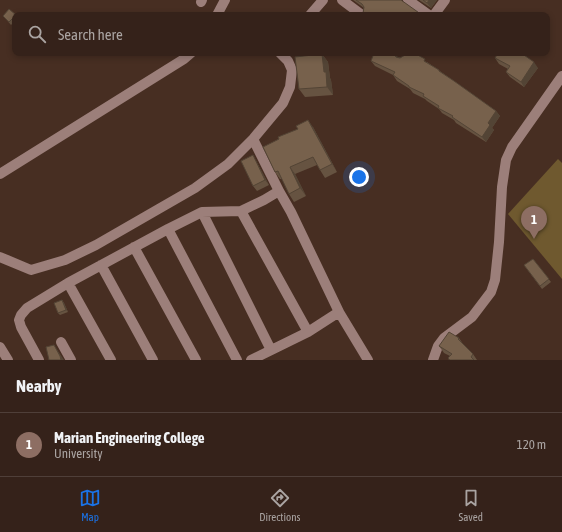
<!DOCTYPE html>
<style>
body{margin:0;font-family:"Asap Condensed",sans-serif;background:#3d2a23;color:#f1f3f6}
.you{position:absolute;left:359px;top:177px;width:14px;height:14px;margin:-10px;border:3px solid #fff;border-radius:50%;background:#1a73e8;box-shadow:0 0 0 6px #1a73e833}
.badge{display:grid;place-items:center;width:26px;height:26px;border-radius:50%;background:#1a73e8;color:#fff;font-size:13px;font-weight:700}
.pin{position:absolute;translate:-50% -33px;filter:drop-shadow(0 1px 2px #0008)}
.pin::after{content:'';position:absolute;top:21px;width:14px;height:12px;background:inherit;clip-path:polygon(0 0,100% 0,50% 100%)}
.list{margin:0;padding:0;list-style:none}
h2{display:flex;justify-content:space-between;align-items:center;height:52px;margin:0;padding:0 16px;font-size:17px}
h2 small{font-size:13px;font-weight:400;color:#aaa4a2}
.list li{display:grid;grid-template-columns:26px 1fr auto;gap:12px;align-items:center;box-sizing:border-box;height:64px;padding:0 16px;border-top:1px solid #4f3f39}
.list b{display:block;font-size:15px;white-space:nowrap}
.list p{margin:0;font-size:13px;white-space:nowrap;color:#aaa4a2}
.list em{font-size:13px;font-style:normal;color:#aaa4a2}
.icon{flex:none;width:22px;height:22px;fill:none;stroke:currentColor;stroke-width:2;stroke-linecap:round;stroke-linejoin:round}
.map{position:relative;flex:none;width:562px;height:360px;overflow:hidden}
.search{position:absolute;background:#35221a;box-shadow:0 2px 6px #0003;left:12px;right:12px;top:12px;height:44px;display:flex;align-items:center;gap:10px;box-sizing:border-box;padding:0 14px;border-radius:8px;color:#aaa4a2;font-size:15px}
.sheet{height:116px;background:#35221a}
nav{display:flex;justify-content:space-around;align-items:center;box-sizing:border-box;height:56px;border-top:1px solid #4f3f39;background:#35221a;font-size:11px;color:#aaa4a2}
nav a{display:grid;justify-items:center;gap:2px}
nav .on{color:#1a73e8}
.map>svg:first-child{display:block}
.green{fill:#6f592f}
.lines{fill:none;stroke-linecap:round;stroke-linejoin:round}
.minor{stroke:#9c7f7a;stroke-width:10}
.wall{fill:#665341}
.shaded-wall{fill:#534435}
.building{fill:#77614c;stroke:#534435}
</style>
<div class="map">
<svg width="562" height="360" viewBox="0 0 562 360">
<rect width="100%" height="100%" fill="#472e22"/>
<path class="green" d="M558 159 562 163V279L508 214Z"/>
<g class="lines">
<path class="minor" d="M342 0 362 15
M408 0 429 15
M201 2 202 0
M217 15 225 0
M310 15 323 0
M434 15 445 0
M0 174 184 59 191 53
M241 211 308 332
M202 212 271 350
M168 229 237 360
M134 247 196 360
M0 257 31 270 65 260 96 245 195 188 228 164 253 139 283 103 290 87 292 70 288 61 280 53
M101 265 153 360
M68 283 111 360
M339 312 368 360
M61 342 71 360
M0 347 8 360
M39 360 21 327 19 320 21 315 27 308 68 283 168 229 202 212 241 211 264 200 279 191
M251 360 308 332 339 312 291 212 279 191 253 139
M433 360 438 346 444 338 472 317 491 292 495 280 499 242 502 187 506 160 512 147 562 76"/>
</g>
<path class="wall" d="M353 0H402V1L363 13 364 8Z
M419 0H437L431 8Z
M15 15V21L11 25 3 16Z
M398 53 397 57 427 62 496 111 500 116 492 128 494 130 486 142 456 123 454 120 442 113 439 109 427 101 425 99 413 93 410 89 397 81 393 75 375 66 371 61Z
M322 54 328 62 330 78 331 80 333 95 305 97 299 89Z
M495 58 538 68 524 87 510 77 506 72 508 69 499 64Z
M313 127 337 172 325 178 317 165 295 174 306 196 294 202 289 194 282 179H280L275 172Z
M256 161 269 185 257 191 253 186Z
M533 259 551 282 542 289 524 265Z
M62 300 64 303 68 312 60 315 58 313Z
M459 338 463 344 473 354 477 360H449L448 358 450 356 444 353 439 346Z"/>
<path class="shaded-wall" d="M429 0H437L431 8 427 3Z
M393 53H398L397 58Z
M322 54 328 62 330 78 331 80 333 95 327 87 324 72Z
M534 62 538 68 524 87 521 82Z
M496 111 500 116 492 128 494 130 486 142 482 137 488 123Z
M308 120 313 127 337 172 332 164Z
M253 155 256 161 269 185 265 180Z
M290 167 295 174 306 196 300 188Z
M62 300 64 303 68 312 66 310Z
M54 345 64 360H61Z"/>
<path class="building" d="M356 0H401L422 15H361L363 13 364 7 362 4Z
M423 0H429L427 3Z
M9 9 16 15 9 22 3 16Z
M374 53H393L396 57 400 58 405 55V53H414L425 59 424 61 439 70V71L454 81 496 111 488 123 490 125 482 137 452 117 453 116 438 108 439 106 423 96 424 94 409 87V86L393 75 395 72 371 61Z
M498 53H521L534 62 521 82 506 72 510 66 495 58Z
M322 54 324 72H326L327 87 299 89 295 57Z
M308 120 332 164 320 170 313 157 290 167 300 188 289 194 278 171 275 172 263 147 279 139 278 137 298 129 296 126Z
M253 155 265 180 253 186 241 161Z
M533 259 549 279 540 286 524 265Z
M62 300 66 310 58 313 54 303Z
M449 332 459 338 458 339 473 354 471 357 474 360H450L448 358 452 354 439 346Z
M54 345 60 356 61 360H49L46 347Z"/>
</svg>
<div class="you"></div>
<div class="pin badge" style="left:534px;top:239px;background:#8d6e63">1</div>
<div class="search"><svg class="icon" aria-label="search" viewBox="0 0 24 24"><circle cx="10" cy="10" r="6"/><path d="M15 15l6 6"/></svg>Search here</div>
</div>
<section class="sheet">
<h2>Nearby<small></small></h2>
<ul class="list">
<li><span class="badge" style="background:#8d6e63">1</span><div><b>Marian Engineering College</b><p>University</p></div><em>120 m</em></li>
</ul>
</section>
<nav>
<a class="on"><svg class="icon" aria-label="map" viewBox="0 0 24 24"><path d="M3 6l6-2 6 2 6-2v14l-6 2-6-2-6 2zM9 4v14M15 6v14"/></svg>Map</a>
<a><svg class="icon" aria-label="directions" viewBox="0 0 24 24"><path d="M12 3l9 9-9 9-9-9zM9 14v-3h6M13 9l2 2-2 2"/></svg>Directions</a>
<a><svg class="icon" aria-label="saved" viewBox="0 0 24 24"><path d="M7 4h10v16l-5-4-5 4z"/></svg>Saved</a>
</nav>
